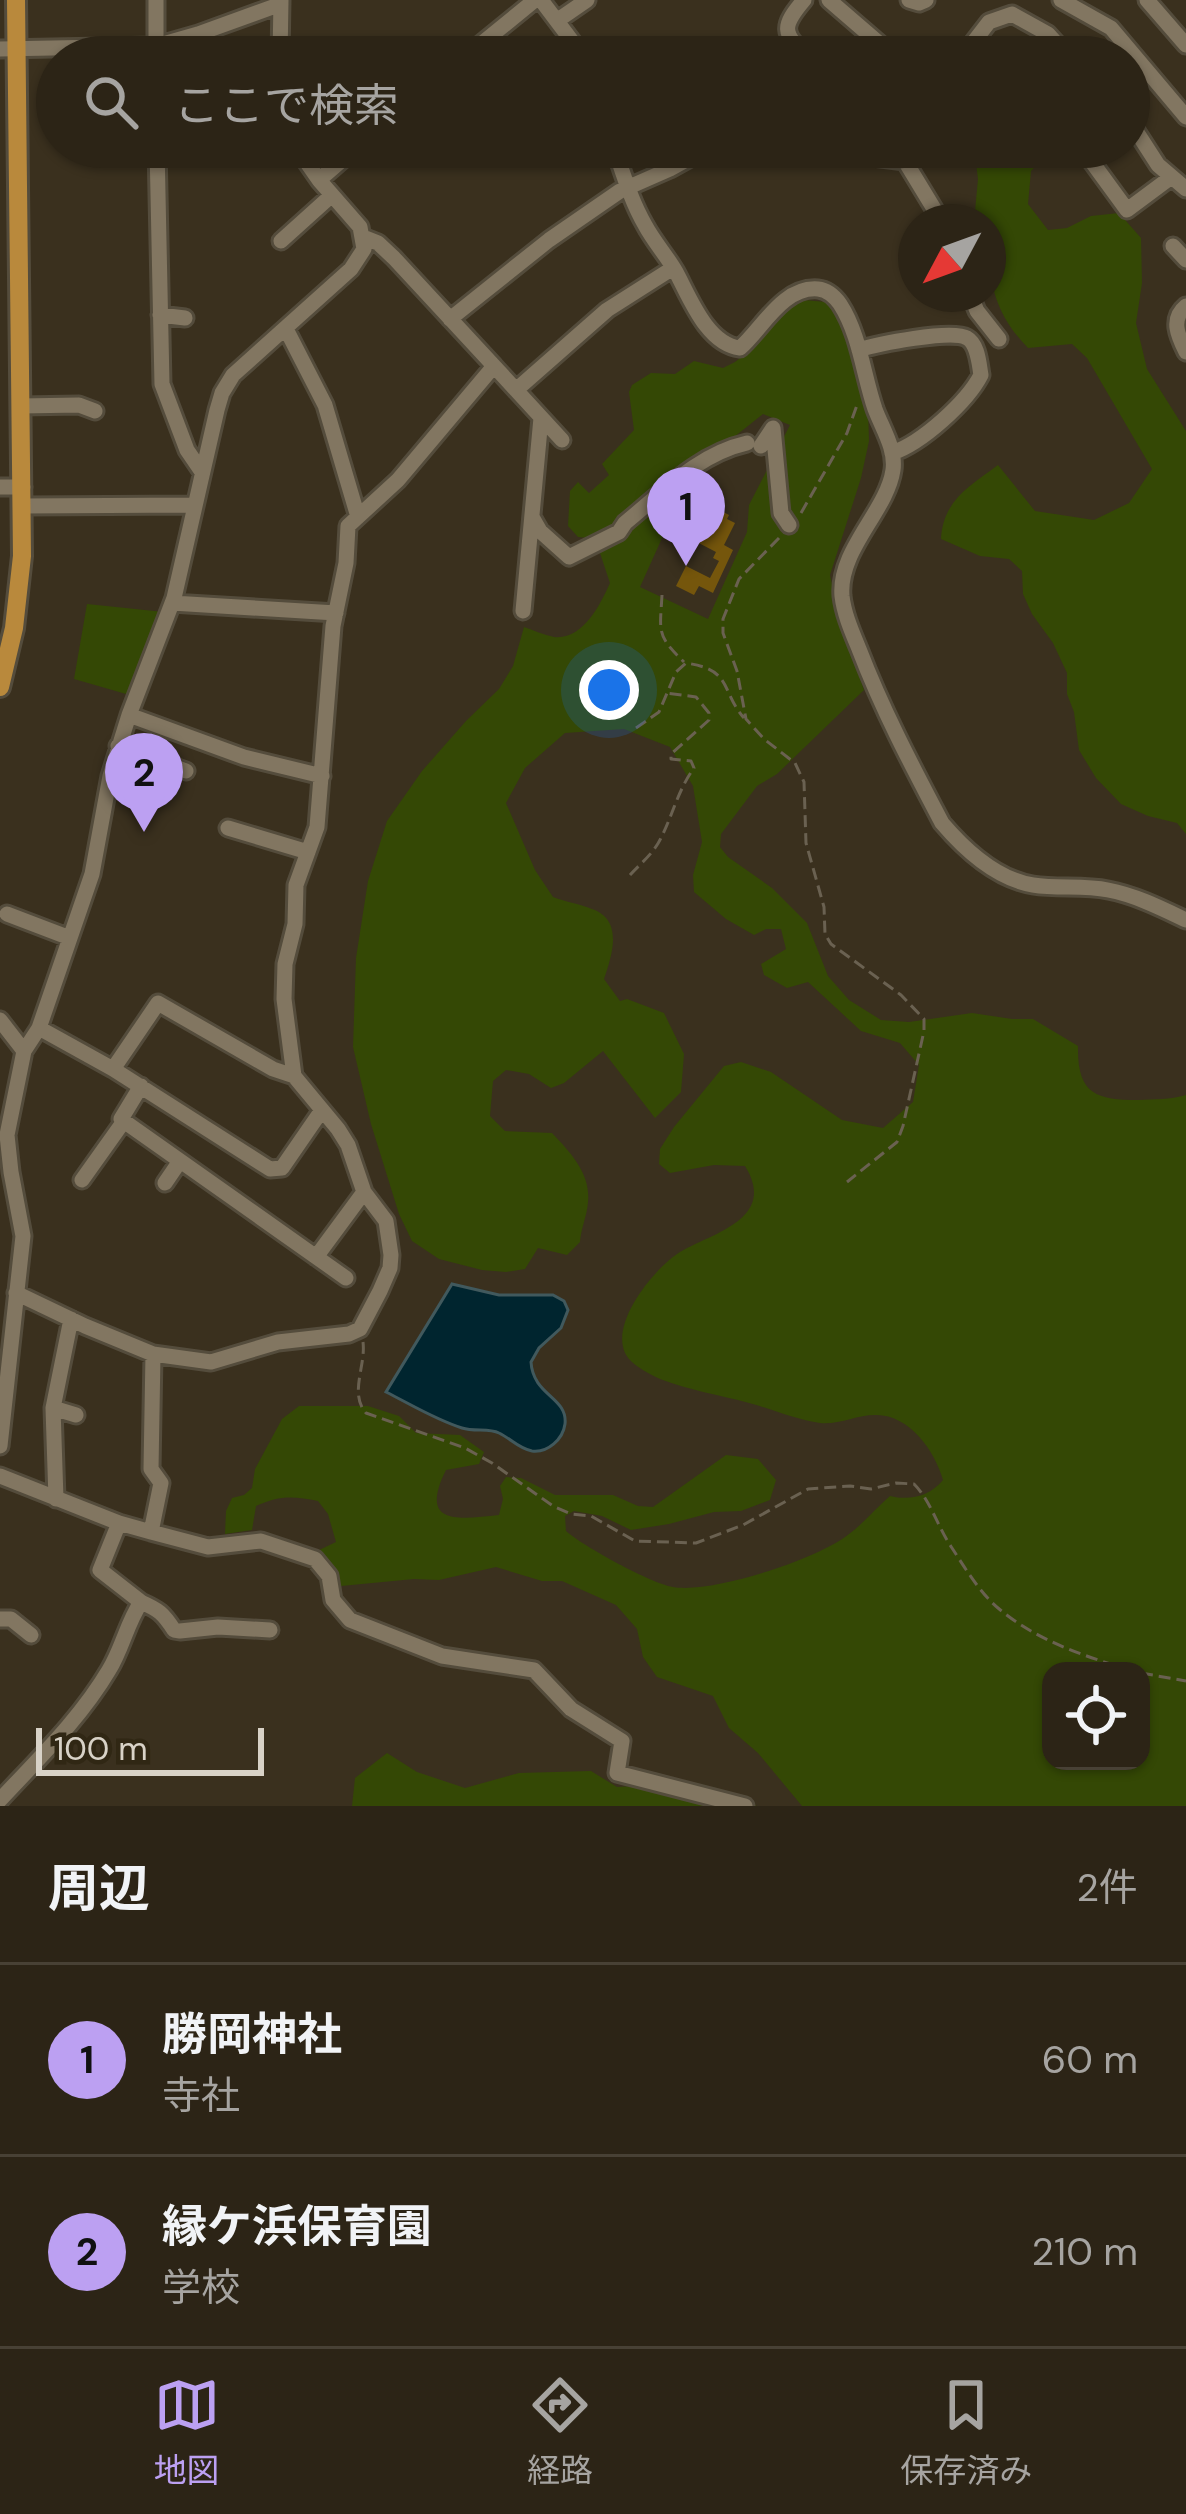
<!DOCTYPE html>
<html lang="ja">
<meta charset="utf-8">
<style>
body{margin:0;font-family:"DM Sans","Noto Sans JP",sans-serif;background:#342c1f;color:#f1f3f6}
.controls{position:absolute;right:36px;bottom:36px;display:grid;overflow:hidden;border-radius:24px;box-shadow:0 3px 9px #0004}
.controls button{width:108px;height:108px;display:grid;place-items:center;padding:0;border:0;border-bottom:3px solid #484135;background:#2c2416;color:#f1f3f6;font:60px sans-serif}
.compass{position:absolute;left:898px;top:204px;width:108px;height:108px;border-radius:50%;background:#2c2416;box-shadow:0 3px 9px #0004;rotate:229deg}
.scale{position:absolute;left:36px;bottom:30px;width:228px;box-sizing:border-box;padding-left:12px;border:6px solid #d8d2c7;border-top:0;font-size:33px;line-height:42px;white-space:nowrap;color:#d8d2c7;-webkit-text-stroke:9px #302714;paint-order:stroke}
.you{position:absolute;left:609px;top:690px;width:42px;height:42px;margin:-30px;border:9px solid #fff;border-radius:50%;background:#1a73e8;box-shadow:0 0 0 18px #1a73e833}
.badge{display:grid;place-items:center;width:78px;height:78px;border-radius:50%;background:#bca0f2;color:#111;font-size:39px;font-weight:700}
.pin{position:absolute;translate:-50% -99px;filter:drop-shadow(0 3px 6px #0008)}
.pin::after{content:'';position:absolute;top:63px;width:42px;height:36px;background:inherit;clip-path:polygon(0 0,100% 0,50% 100%)}
.list{margin:0;padding:0;list-style:none}
h2{display:flex;justify-content:space-between;align-items:center;height:156px;margin:0;padding:0 48px;font-size:51px}
h2 small{font-size:39px;font-weight:400;color:#a6a4a1}
.list li{display:grid;grid-template-columns:78px 1fr auto;gap:36px;align-items:center;box-sizing:border-box;height:192px;padding:0 48px;border-top:3px solid #484135}
.list b{display:block;font-size:45px;white-space:nowrap}
.list p{margin:0;font-size:39px;white-space:nowrap;color:#a6a4a1}
.list em{font-size:39px;font-style:normal;color:#a6a4a1}
.icon{flex:none;width:66px;height:66px;fill:none;stroke:currentColor;stroke-width:2;stroke-linecap:round;stroke-linejoin:round}
.map{position:relative;flex:none;width:1186px;height:1806px;overflow:hidden}
.search{position:absolute;background:#2c2416;box-shadow:0 3px 9px #0004;left:36px;right:36px;top:36px;height:132px;display:flex;align-items:center;gap:30px;box-sizing:border-box;padding:0 42px;border-radius:66px;color:#a6a4a1;font-size:45px}
.sheet{height:540px;background:#2c2416}
nav{display:flex;justify-content:space-around;align-items:center;box-sizing:border-box;height:168px;border-top:3px solid #484135;background:#2c2416;font-size:33px;color:#a6a4a1}
nav a{display:grid;justify-items:center;gap:6px}
nav .on{color:#bca0f2}
.map>svg:first-child{display:block}
.green{fill:#344805;fill-rule:evenodd}
.water{fill:#00252f;stroke:#41595d;stroke-width:3}
.building{fill:#75560c}
.lines{fill:none;stroke-linecap:round;stroke-linejoin:round}
.minor-casing{stroke:#544c3c;stroke-width:21}
.major-casing{stroke:#544c3c;stroke-width:24}
.path{stroke:#6a6151;stroke-width:3;stroke-dasharray:12 6;stroke-linecap:butt}
.minor{stroke:#827661;stroke-width:15}
.major{stroke:#b9893c;stroke-width:18}
</style>
<div class="map">
<svg width="1186" height="1806" viewBox="0 0 1186 1806">
<rect width="100%" height="100%" fill="#3a301e"/>
<path class="green" d="M974 147H1054L1031 171 1028 204 1048 230 1067 228 1091 216 1119 213 1141 238 1142 283 1136 323 1147 369 1186 431V834L1177 823 1148 816 1121 804 1096 778 1079 750 1074 712 1067 694V673L1053 643 1032 614 1023 594 1022 571 1009 559 980 556 941 539C943 500 970 486 998 465L1035 511 1094 520 1129 503 1152 469 1087 358 1072 344 1028 348C990 309 988 274 988 222H974L978 179Z
M804 300 826 302 847 332 868 409 869 441 861 478 830 575 840 623 864 690 777 774 757 786 721 834 720 847 728 857 772 888 807 923 828 976 849 1000 881 1020 909 1022 972 1013 1012 1019H1033L1078 1046C1077 1094 1096 1100 1138 1100 1156 1099 1169 1100 1186 1095V1806H802L758 1753 729 1728 713 1696 657 1677 643 1657 637 1629 616 1605 562 1581H542L496 1567 439 1580 414 1579 341 1586C336 1571 322 1564 317 1551L336 1542 328 1514 318 1501C294 1496 279 1495 256 1506L252 1530 225 1534 226 1511 232 1498 244 1495 252 1488 255 1469 282 1419 299 1406H368L399 1416 416 1433 460 1435 484 1452 479 1464 446 1470C418 1526 459 1519 499 1515L503 1499 500 1486 506 1477 521 1478 555 1495H613L638 1506 653 1507 726 1455 758 1459 776 1480 770 1500 741 1511 714 1512 669 1524 631 1530 602 1516 574 1511 565 1516 566 1531C583 1546 650 1583 673 1587 712 1594 818 1559 849 1534 864 1523 876 1508 890 1496 910 1501 930 1496 943 1480 935 1451 909 1414 875 1415 857 1415 838 1425 820 1423 797 1420 772 1409 749 1403 720 1395 688 1390 660 1379 651 1375 636 1367 629 1359 604 1329 654 1268 680 1252 712 1233 778 1219 745 1166L714 1165 670 1173 659 1164 660 1149 674 1127 724 1066 741 1062 771 1072 842 1120 883 1128 913 1102 919 1065 900 1043 861 1031 808 982 787 988 764 975 761 964 786 949 781 929H766L754 935 726 919 694 892 693 875 702 842 693 786 670 747 624 729 565 733 525 768 506 803 535 870 553 897C566 902 580 904 592 909 624 920 612 955 604 979L620 1001 627 999 664 1013 684 1054 681 1092 655 1118 603 1051 564 1083 551 1088 529 1074 506 1070 493 1081 490 1116 505 1131 552 1133C571 1153 591 1174 588 1202 587 1216 581 1228 580 1242L567 1255 538 1248 525 1269 506 1272 482 1270 439 1259 412 1241 399 1214 371 1124 353 1047 356 958 368 881 387 821 422 771 466 721 499 689 513 666 524 627C533 630 544 635 554 637 583 640 600 605 610 583L599 550 589 538 578 537 568 526 570 491 578 482 589 493 609 475 602 464 634 430 629 392 632 385 651 373 675 374 694 361 723 368 735 362 752 349 771 320ZM763 414 790 425 749 505 747 532 708 619 640 587 677 505 678 497 672 487 675 469 699 452 729 441ZM1051 1671H1141V1761H1051Z
M87 604 164 612 133 696 74 679Z
M387 1753 417 1772 465 1788 519 1773 591 1771 617 1787 655 1785 742 1800 757 1806H352L355 1778Z"/>
<path class="water" d="M452 1284 499 1295H553L564 1301 568 1310 561 1328 539 1348 531 1362C533 1396 568 1397 565 1424 563 1439 548 1453 532 1451 519 1449 510 1438 499 1433 489 1428 474 1432 462 1428 436 1420 410 1404 386 1392Z"/>
<path class="building" d="M714 507 729 515 727 519 735 523 724 545 733 550 713 593 699 586 694 595 676 586 686 566 710 578 719 561 713 558 716 552 691 539 706 509 712 511Z"/>
<g class="lines">
<defs>
<path id="minor" d="M541 0 584 57
M804 0C782 26 781 33 808 57
M829 0 895 57
M909 0 919 3 926 0
M1061 0 1111 28 1186 117
M1147 0 1186 45
M558 20 587 0
M0 49 156 46 198 34 281 4
M156 57V0
M280 57 281 0
M465 57 535 0
M962 57 989 22 1012 14 1048 34 1069 57
M1129 120 1158 165 1186 189
M157 147 162 384 187 450 202 472
M614 147C623 173 631 201 645 225 654 242 667 256 676 272 690 298 707 344 740 348 762 329 783 286 818 289 828 290 835 297 840 304 860 335 863 374 875 409 882 428 896 449 893 470 887 511 838 550 842 596 844 614 852 632 859 649 882 709 912 766 942 823 965 850 996 879 1033 885 1058 889 1083 885 1108 890 1135 895 1161 908 1186 920
M857 147 873 157 905 161 942 222
M1081 147 1127 210 1170 178
M319 180 357 147
M281 241 332 195
M1173 246 1186 260
M970 294 977 311 999 339
M1186 306C1170 319 1178 336 1186 352
M160 315 185 318
M450 319 549 240 620 191 670 169 710 147
M286 329 325 405 358 517
M859 350C877 344 952 329 967 338 978 344 979 364 981 375 967 402 922 443 892 453
M494 366 562 440
M516 390 607 310 673 268
M21 406 79 405 95 411
M761 446 773 428 781 513 789 525
M0 487H23
M23 506 193 505
M532 517 540 531 569 557 619 532 625 523C663 492 698 454 747 443
M172 603 336 613
M523 611 541 418
M129 715 244 757 322 776
M118 746 186 771
M228 828 308 852
M7 914 70 938
M0 1020 24 1051
M39 1028 113 1069 270 1169 282 1168 322 1110
M113 1069 158 1003 273 1069 294 1076
M141 1086 121 1119 346 1278
M82 1180 124 1121
M165 1183 180 1161
M316 1257 364 1192
M16 1293 85 1326 153 1354 211 1362 278 1342 349 1334 360 1329 380 1291 390 1268 391 1255 386 1221 364 1192 348 1145 338 1129 294 1076 284 999 285 964 295 924 296 885 317 827 333 626 346 563 348 526 398 480 494 366 394 258 378 243 363 237
M53 1408 76 1415
M0 1446 23 1236 11 1172 7 1135 24 1051 39 1028 92 874 110 776 129 715 174 598 217 410 222 393 233 375 351 269 364 249 360 227 319 180 296 147
M0 1476 119 1523 151 1532 161 1483 151 1469 153 1354
M56 1499 53 1408 71 1319
M151 1532 208 1547 261 1541 315 1559 329 1576 333 1600 350 1620 442 1656 534 1670 571 1709 622 1741 617 1773 745 1806
M141 1602C159 1610 163 1613 174 1630L180 1631 218 1627 270 1630
M0 1619H11L31 1635
M0 1800C38 1759 80 1719 109 1670 122 1649 127 1623 141 1602L100 1570 119 1523"/>
<path id="major" d="M0 687 14 628 22 556 16 0"/>
</defs>
<use href="#minor" class="minor-casing"/>
<use href="#major" class="major-casing"/>
<path class="path" d="M801 513 847 433 857 405
M779 538 739 579 723 619V633L737 671 746 719 764 739 795 763 804 782 806 843 824 907 825 934 831 944 901 995 924 1019V1031L903 1126 897 1142 847 1182
M662 595C660 632 656 635 684 662
M636 728 659 712 676 672 686 663C733 670 720 690 744 718
M630 875C641 863 654 853 661 838 673 814 678 790 694 768L691 761 671 759V754L709 720V713L696 697 666 693
M363 1342C366 1366 349 1394 366 1413L465 1448 492 1463 553 1506 571 1514 591 1516 635 1541 696 1543 743 1525 808 1489 850 1486 871 1489 896 1483 914 1484C931 1501 938 1528 952 1548 965 1568 980 1593 998 1608 1037 1641 1086 1657 1134 1671
M1141 1673 1186 1681"/>
<use href="#minor" class="minor"/>
<use href="#major" class="major"/>
</g>
</svg>
<div class="controls">
<button><svg class="icon" aria-label="locate" viewBox="0 0 24 24"><circle cx="12" cy="12" r="6"/><path d="M12 2v4M12 18v4M2 12h4M18 12h4"/></svg></button>
</div>
<svg class="compass" viewBox="-18 -18 36 36"><path d="M0-13l5 13h-10z" fill="#e53935"/><path d="M0 13l5-13h-10z" fill="#a6a4a1"/></svg>
<div class="scale">100 m</div>
<div class="you"></div>
<div class="pin badge" style="left:686px;top:566px">1</div>
<div class="pin badge" style="left:144px;top:832px">2</div>
<div class="search"><svg class="icon" aria-label="search" viewBox="0 0 24 24"><circle cx="10" cy="10" r="6"/><path d="M15 15l6 6"/></svg>ここで検索</div>
</div>
<section class="sheet">
<h2>周辺<small>2件</small></h2>
<ul class="list">
<li><span class="badge">1</span><div><b>勝岡神社</b><p>寺社</p></div><em>60 m</em></li>
<li><span class="badge">2</span><div><b>縁ケ浜保育園</b><p>学校</p></div><em>210 m</em></li>
</ul>
</section>
<nav>
<a class="on"><svg class="icon" aria-label="map" viewBox="0 0 24 24"><path d="M3 6l6-2 6 2 6-2v14l-6 2-6-2-6 2zM9 4v14M15 6v14"/></svg>地図</a>
<a><svg class="icon" aria-label="directions" viewBox="0 0 24 24"><path d="M12 3l9 9-9 9-9-9zM9 14v-3h6M13 9l2 2-2 2"/></svg>経路</a>
<a><svg class="icon" aria-label="saved" viewBox="0 0 24 24"><path d="M7 4h10v16l-5-4-5 4z"/></svg>保存済み</a>
</nav>
